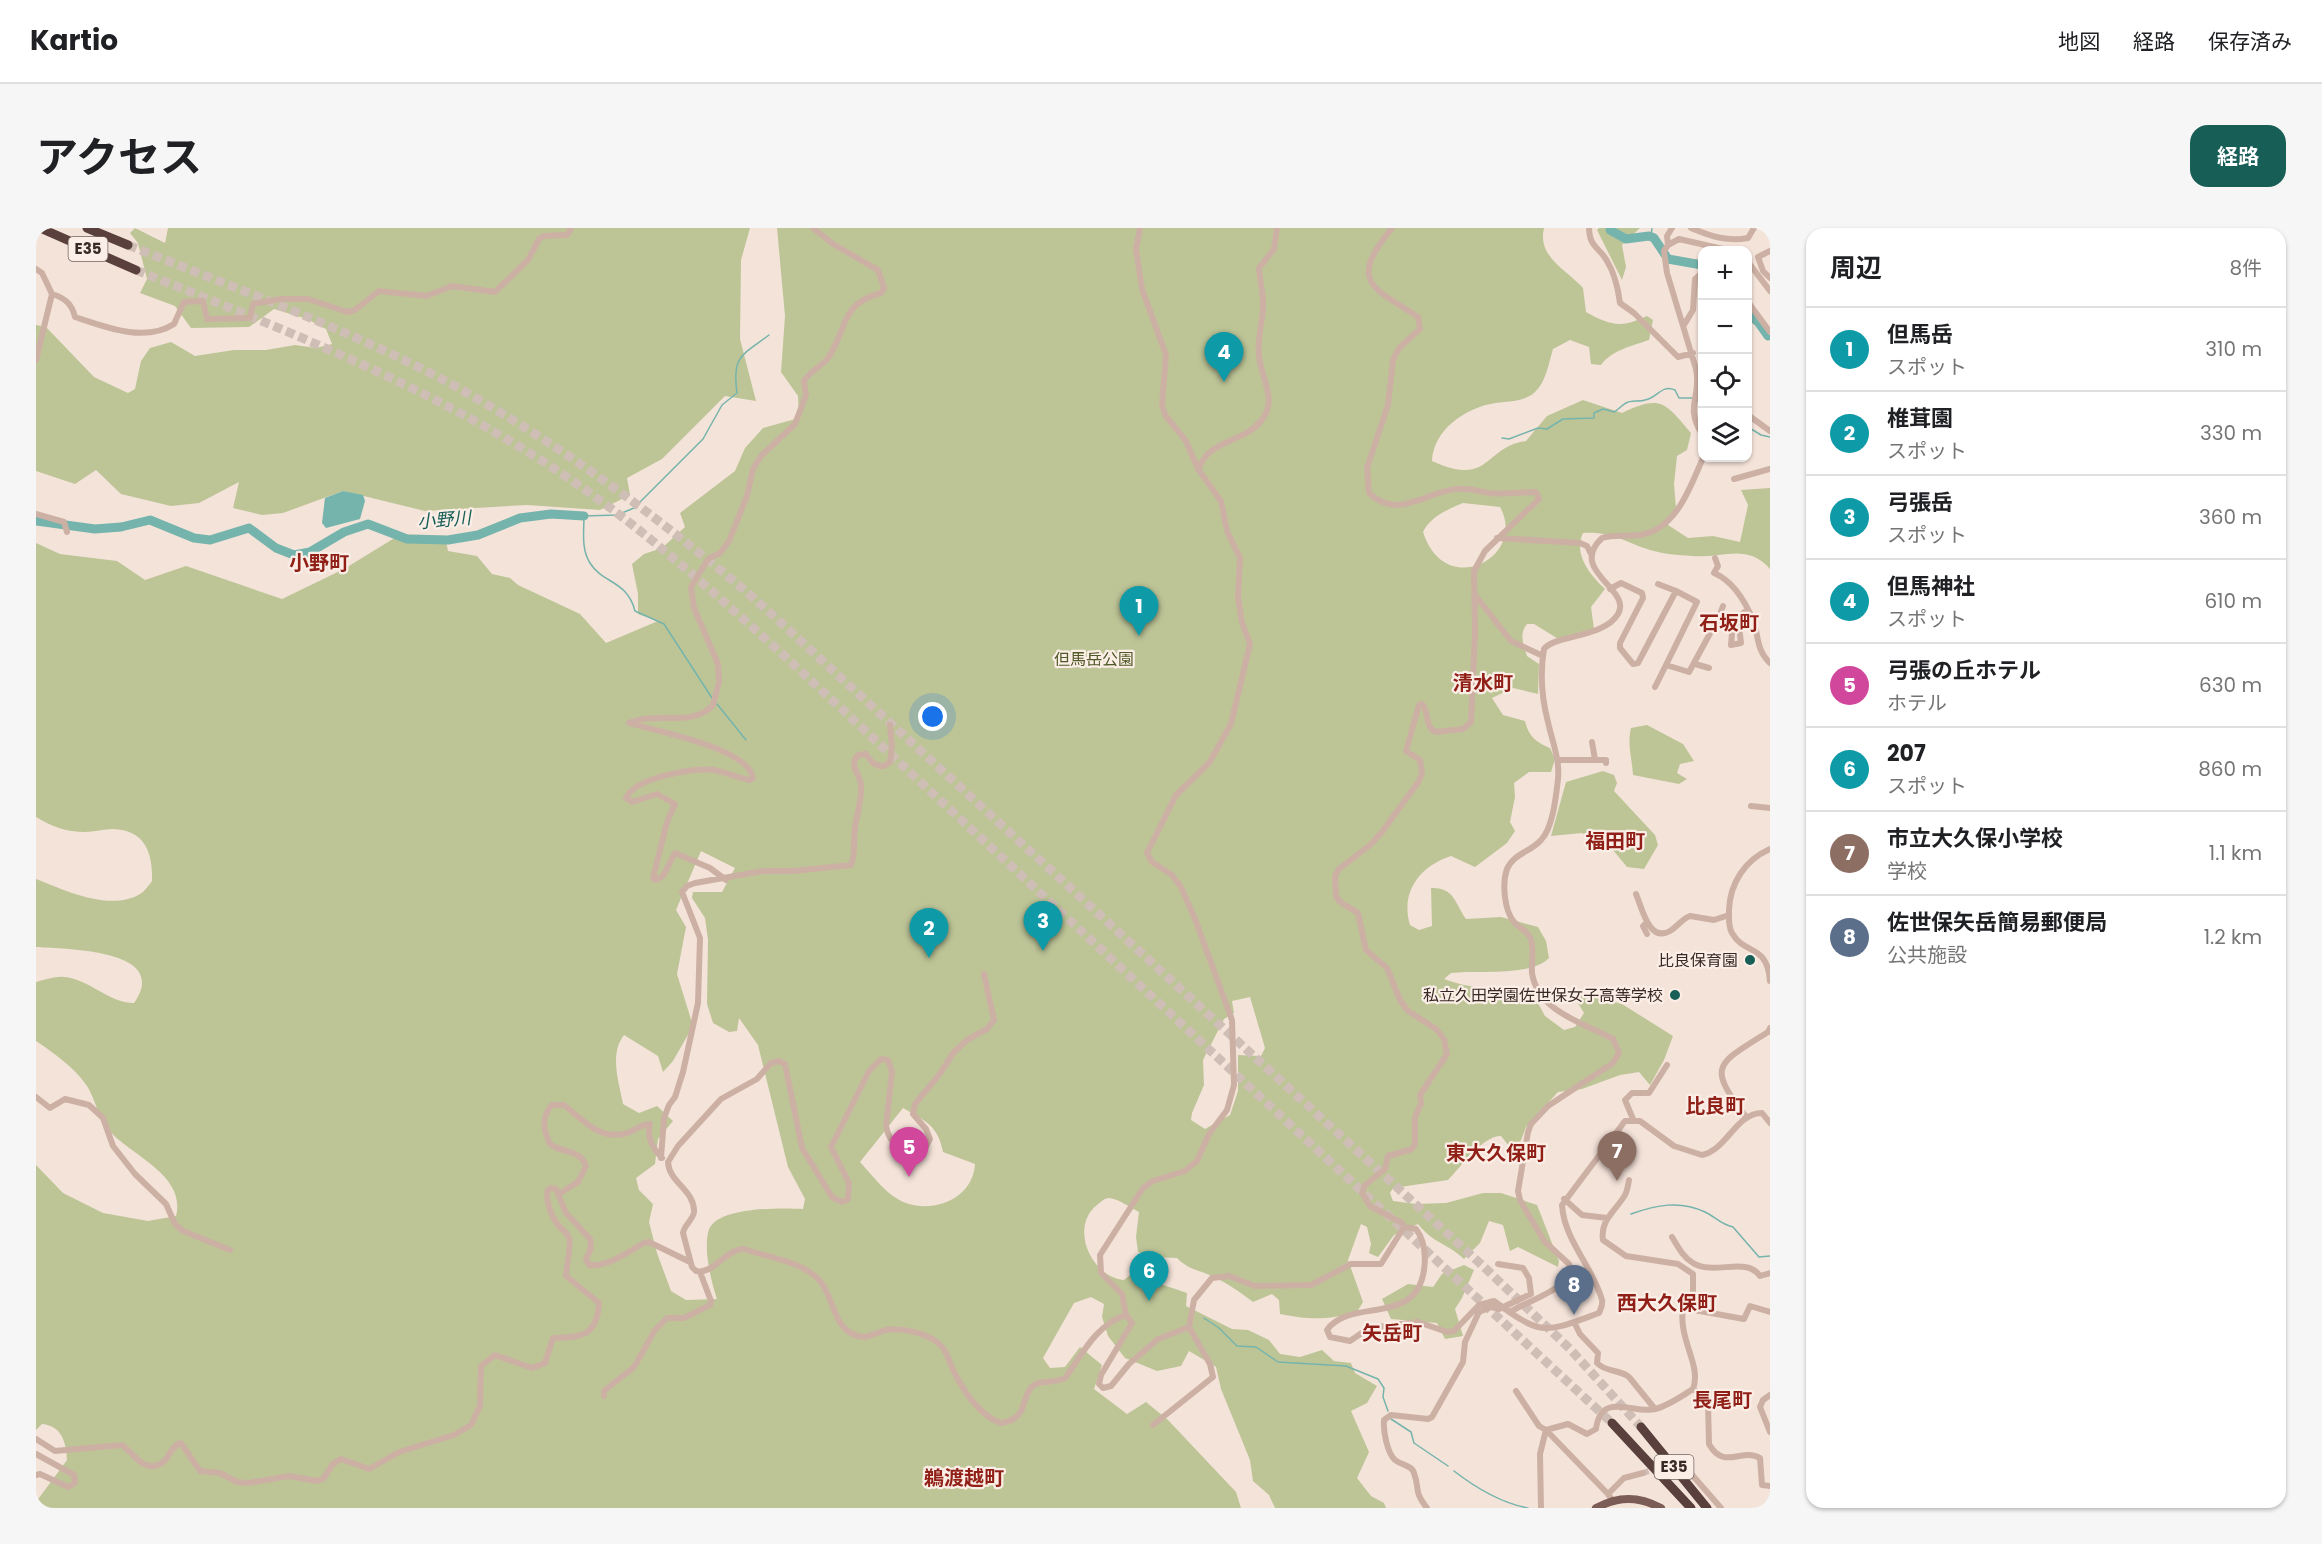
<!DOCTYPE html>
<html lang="ja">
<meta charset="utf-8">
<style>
body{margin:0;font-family:Poppins,"Noto Sans JP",sans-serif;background:#f6f6f6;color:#202124}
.controls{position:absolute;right:18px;top:18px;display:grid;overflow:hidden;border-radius:12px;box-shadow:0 2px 4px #0004}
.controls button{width:54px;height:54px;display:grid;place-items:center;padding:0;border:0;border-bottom:2px solid #e0e0e0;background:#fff;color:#202124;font:30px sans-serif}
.you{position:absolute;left:897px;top:489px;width:21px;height:21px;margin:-15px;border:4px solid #fff;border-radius:50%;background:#1a73e8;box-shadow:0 0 0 9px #1a73e833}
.badge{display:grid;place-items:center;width:39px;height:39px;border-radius:50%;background:#175e57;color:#fff;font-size:20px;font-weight:700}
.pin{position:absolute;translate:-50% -50px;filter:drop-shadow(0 2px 3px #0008)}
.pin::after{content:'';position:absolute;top:32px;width:21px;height:18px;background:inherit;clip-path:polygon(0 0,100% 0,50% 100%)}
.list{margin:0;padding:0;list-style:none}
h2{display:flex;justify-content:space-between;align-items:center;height:78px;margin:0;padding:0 24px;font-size:26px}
h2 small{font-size:20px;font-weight:400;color:#757577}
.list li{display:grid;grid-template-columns:39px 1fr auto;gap:18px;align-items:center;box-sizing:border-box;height:84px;padding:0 24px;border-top:2px solid #e0e0e0}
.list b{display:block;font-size:22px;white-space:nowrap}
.list p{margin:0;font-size:20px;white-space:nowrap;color:#757577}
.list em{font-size:20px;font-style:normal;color:#757577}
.icon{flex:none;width:33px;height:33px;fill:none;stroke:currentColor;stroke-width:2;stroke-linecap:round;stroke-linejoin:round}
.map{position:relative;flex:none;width:1734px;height:1280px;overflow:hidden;border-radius:18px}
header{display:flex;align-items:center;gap:36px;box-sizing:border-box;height:84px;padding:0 30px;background:#fff;border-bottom:2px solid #e0e0e0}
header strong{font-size:28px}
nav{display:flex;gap:33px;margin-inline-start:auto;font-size:21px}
.intro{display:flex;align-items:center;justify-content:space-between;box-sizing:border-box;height:144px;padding:0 36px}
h1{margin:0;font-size:42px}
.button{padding:15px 27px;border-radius:18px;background:#175e57;color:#fff;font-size:21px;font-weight:700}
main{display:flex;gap:36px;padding:0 36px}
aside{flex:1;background:#fff;border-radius:18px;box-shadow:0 2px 4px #0004}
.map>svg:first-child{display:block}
.green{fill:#bdc597;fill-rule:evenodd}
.water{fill:#75b4ac}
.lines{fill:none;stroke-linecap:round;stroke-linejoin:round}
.stream{stroke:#75b4ac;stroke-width:1.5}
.river{stroke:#75b4ac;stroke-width:9}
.minor-tunnel{stroke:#cebeb5;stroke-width:6;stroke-dasharray:6 3;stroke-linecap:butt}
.highway-tunnel{stroke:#cebeb5;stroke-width:9;stroke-dasharray:9 4.5;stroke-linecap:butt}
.minor{stroke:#cdb0a4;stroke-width:6}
.major{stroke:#7c5c56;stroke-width:8}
.highway{stroke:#5a403c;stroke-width:9}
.poi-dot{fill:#175e57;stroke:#fbeee6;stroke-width:2}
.labels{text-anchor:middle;stroke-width:4.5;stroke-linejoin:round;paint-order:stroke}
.shield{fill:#fbeee6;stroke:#726460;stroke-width:1.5}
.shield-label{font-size:15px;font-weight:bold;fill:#382926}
.park-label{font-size:16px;fill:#4f5927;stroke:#fbeee6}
.poi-label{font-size:16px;fill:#382926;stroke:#fbeee6;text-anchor:end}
.water-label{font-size:18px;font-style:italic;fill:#175e57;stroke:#fbeee6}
.quarter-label{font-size:20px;font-weight:bold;fill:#901f17;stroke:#fbeee6}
</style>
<header>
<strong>Kartio</strong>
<nav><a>地図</a><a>経路</a><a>保存済み</a></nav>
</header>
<div class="intro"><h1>アクセス</h1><a class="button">経路</a></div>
<main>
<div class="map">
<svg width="1734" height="1280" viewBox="0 0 1734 1280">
<rect width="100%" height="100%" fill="#f4e3d9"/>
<path class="green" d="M99 0 129 15 132 0H714L705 32 704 111 720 173 689 168 626 231 591 250 594 267 564 282 491 277 389 283 307 263 247 285 226 287 197 280 203 254 163 275 135 278 85 266 60 242 39 256 0 243V97L10 99 58 149 92 165 99 161 105 133 114 120 135 114 159 128 198 122H230L259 117 280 120 296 116 290 101 271 91 238 81 213 99 155 100 139 78 104 65 111 51 102 15 94 5Z
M741 0H1508C1501 29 1531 42 1547 60L1550 84C1575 98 1586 100 1611 88L1617 92 1613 112C1596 118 1576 122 1565 137L1555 136 1553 119 1534 112 1517 121C1513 134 1510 154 1499 164 1488 174 1474 173 1460 175 1430 179 1397 202 1396 233 1455 260 1447 219 1490 213L1511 188 1547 172 1586 185C1626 166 1629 175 1655 205L1651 222 1641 228 1638 256 1640 280 1632 297 1652 310 1677 308 1704 314 1712 277 1705 262 1734 260V341C1711 314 1685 331 1656 328 1642 327 1627 326 1614 322 1589 314 1575 303 1547 305 1537 326 1554 347 1569 361L1555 379 1558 401 1524 412 1498 396H1491C1483 406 1487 416 1491 428L1503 436 1502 466 1477 460 1456 470 1467 487 1489 493C1493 509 1500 514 1514 520L1519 531 1515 544H1493L1478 555 1479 569 1474 594 1479 603 1471 615 1439 639 1415 628C1384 638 1364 664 1374 697L1383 702 1396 698 1395 660C1418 659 1419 675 1430 691L1465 689 1502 699 1510 713 1513 730C1495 749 1440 742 1415 745L1408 751C1436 762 1467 761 1497 766L1509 788 1528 802 1539 799 1548 785 1537 767 1538 763 1586 776 1637 808 1628 832 1614 857 1603 844 1584 847 1546 861 1522 864 1490 899 1482 920 1473 918 1465 908C1446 908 1425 939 1412 952L1357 960 1354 965 1357 973 1380 976 1410 975 1447 965H1465L1501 977 1523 1033 1522 1039 1482 1019 1474 1023 1467 997 1453 993 1444 1015 1428 1031C1411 1015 1398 1016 1382 996L1358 1007 1342 1029 1333 1025 1335 1016 1331 999 1325 996 1312 1032 1327 1074 1321 1084C1292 1092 1274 1092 1244 1086L1243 1072 1236 1066 1217 1074C1203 1063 1188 1053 1171 1046 1158 1041 1151 1040 1141 1030L1119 1029 1102 1024 1100 1009 1103 984C1095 980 1083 971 1073 970 1068 970 1065 974 1061 977 1033 999 1055 1049 1088 1052L1095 1046 1151 1065 1150 1078 1196 1101 1212 1102 1233 1112 1244 1126 1264 1129 1286 1122 1298 1133 1315 1135 1319 1145 1341 1158 1331 1175 1315 1183 1333 1224 1321 1250 1335 1268 1348 1275 1350 1280H1239L1233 1267 1217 1253 1214 1232 1185 1161 1180 1139 1153 1123 1145 1138 1121 1143 1089 1130 1072 1108 1066 1089 1068 1076 1055 1069 1038 1075 1007 1130 1014 1140 1029 1139 1044 1119 1066 1137 1058 1161 1091 1186 1110 1174 1132 1192 1200 1264 1205 1280H0V1274L31 1232C30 1214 26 1198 6 1196L0 1202V937L27 965 67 985 112 993 140 988C151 946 91 926 71 900 62 888 59 871 51 858 37 838 19 826 0 813V754C8 752 20 748 28 749 54 751 72 775 98 775 136 721 29 721 0 719V651C28 662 74 684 104 666 108 664 113 657 116 653 117 625 109 602 77 601 68 601 58 604 49 604 30 604 15 598 0 589V315L24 326 81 333 109 352 150 338 246 371 308 341 365 306 409 308 412 323 441 328 456 346 474 350 482 357 544 386 570 415 622 393 602 386V366L596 336 608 326 626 320 649 299 644 285 699 243 709 220 727 200 763 190 762 168 745 144 749 88ZM1427 275 1464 279C1492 329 1409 373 1387 304 1394 289 1412 281 1427 275ZM665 623 699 640 686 664H657L656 670 669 690 672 712 671 776 677 795 693 804 701 803 703 790 722 817 752 939 769 971 767 981C747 980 676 978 672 1005 668 1024 675 1053 681 1071L650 1072 635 1063 621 1025 613 994 617 976 603 962 600 950 619 936 622 911 637 893 621 878 603 885 587 876C583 854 573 826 588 807L622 828 627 844 637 833 657 798 641 746 650 699 640 682ZM1214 769 1229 820 1225 828 1202 827V863L1194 887 1169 901 1155 892 1156 885 1168 857 1167 832 1188 791 1198 785 1196 773ZM867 880C889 893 902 897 907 924L939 936C937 974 889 989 860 970 847 962 835 946 824 934Z
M1563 0H1604L1586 17 1590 39 1586 52 1561 2Z
M1611 497 1647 516 1658 533 1644 536 1641 545 1651 551 1643 556 1597 547C1596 530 1591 517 1595 500Z
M1567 543 1578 547 1581 555 1578 563 1619 607 1622 617 1608 641 1591 639 1577 622 1546 605 1515 608 1530 554Z
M1428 1037 1438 1042 1426 1070 1419 1081 1427 1108 1409 1111 1401 1095 1355 1091 1346 1071 1372 1056 1397 1059 1406 1046Z"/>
<path class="water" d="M307 263 327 267 329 273 324 291 290 300 286 295 289 270Z"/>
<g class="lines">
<path class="stream" d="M1571 0 1574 2
M1615 9 1616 0
M1661 172 1666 177
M1712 199 1725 207 1734 209
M1466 210 1473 211 1502 200 1511 201 1527 191 1558 190V185L1567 181 1578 184C1582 182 1586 177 1590 175 1595 172 1603 174 1609 172 1622 170 1625 156 1639 162L1643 170H1657
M676 470 628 396 599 383C591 352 567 356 554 335 545 321 548 303 548 288L581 287 598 280 667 211 686 177 701 165C696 128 705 128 733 107
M681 476 710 512
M1595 986C1620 977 1644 972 1669 984 1680 989 1684 996 1697 999L1723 1029 1734 1028
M1168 1090 1183 1100 1201 1118 1220 1119 1242 1134 1310 1138 1342 1151 1348 1160 1347 1169 1352 1183
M1355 1191 1375 1204 1378 1215 1412 1238
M1418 1243C1440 1260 1465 1275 1492 1280"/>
<path class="river" d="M1574 2 1590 11 1613 8 1618 10 1632 31 1666 37
M1712 86 1722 94 1732 108
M0 293 59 301 85 299 114 292 158 310 174 312 213 300 240 320 258 327 274 324 308 304 332 296 371 311 412 312 442 307 484 290 515 286 548 288"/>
<path class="minor-tunnel" d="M1607 1245 1638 1235"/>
<path class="highway-tunnel" d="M92 17C201 61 313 101 417 157 527 218 625 291 720 372L1448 1039 1534 1121 1605 1199
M100 42C256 105 413 165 551 263 619 311 680 367 742 422L1576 1195"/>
<path class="minor" d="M1104 0 1100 21 1106 61 1130 127 1126 176 1129 187 1150 213 1162 241 1185 273 1191 303 1204 330 1202 369 1206 395 1214 416 1195 496 1173 535 1140 567 1111 625 1116 634 1136 647 1145 659 1159 691 1196 792 1198 857 1191 882 1173 906 1161 933 1149 943 1117 953 1107 960 1064 1027 1065 1045 1086 1066 1090 1087 1096 1095 1065 1147 1063 1156 1067 1160 1075 1158 1093 1136 1122 1111 1153 1099
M1356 0C1311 55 1337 59 1382 89L1384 101 1363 120 1357 132 1352 177 1331 240 1333 265C1363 293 1390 263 1421 261 1432 260 1442 263 1453 265 1468 267 1484 264 1500 264L1503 271 1449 323 1438 343 1439 405 1435 494 1427 501 1400 504C1388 499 1394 485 1386 476L1383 477 1370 523 1384 532 1386 545 1383 553 1346 604 1334 617 1303 641 1299 648 1300 668 1304 674 1322 685 1330 722 1351 740 1364 772 1372 783 1400 801 1408 811 1411 826 1384 867 1385 876 1379 889V916L1376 921 1352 928 1349 941 1329 957 1326 965 1334 978 1366 995 1368 999 1380 1001C1389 1013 1390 1028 1388 1042 1380 1099 1314 1069 1291 1102L1294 1109 1314 1113 1333 1100 1382 1094 1411 1104 1418 1103 1443 1077 1458 1073C1507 1109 1508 1105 1563 1085 1565 1080 1567 1077 1566 1072 1557 1039 1528 1012 1526 977L1589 893H1604L1638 918 1666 927C1691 922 1700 885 1726 885L1734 895
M1553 0C1554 21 1563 18 1571 33 1579 46 1582 60 1584 75L1598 85 1642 129 1657 125
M1655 0C1674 8 1691 14 1712 10L1718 0
M1632 17 1631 8 1636 0
M1734 23 1722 29 1727 43 1734 50
M1712 34 1734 63
M0 41 6 45 16 66C29 70 36 76 39 89 69 99 109 115 138 96L148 74 167 73 171 91 214 90 217 76 245 71H272L311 84 319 82 343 63 391 68 416 58 459 64 492 32 503 11 508 8 531 7 535 0
M1712 74 1734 104
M1648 97 1657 82 1659 51 1666 45
M0 132 16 66
M1712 187 1734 203
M1666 206C1648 178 1666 169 1660 141L1631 45 1628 23 1632 17 1643 11 1691 22
M1163 241C1171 212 1207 215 1225 193 1243 172 1224 149 1223 127 1221 111 1226 97 1227 81 1228 67 1224 54 1223 40L1238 21 1241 0
M1698 251 1734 241
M0 286 28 294 31 304
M1461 310 1544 315 1551 318 1555 326
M1679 330 1682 338 1678 345C1697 353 1709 373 1717 392 1723 408 1720 422 1734 435
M1622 356 1640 363
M1574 361 1585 355 1606 365 1607 370 1584 415V420L1597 436 1602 435 1640 363 1661 374 1630 437 1653 444 1683 389 1688 391 1696 406 1695 417 1705 415 1702 389 1711 382
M1439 367 1475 413 1507 428
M1683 389 1687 378
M1659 436 1673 440
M1619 459 1630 437
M593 495C617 483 657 500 677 477L683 454 682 436 658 380 655 359 672 331 684 325 693 313 711 268 717 241 725 228 759 196 770 167 768 153C774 143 785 139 792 130 812 101 803 76 845 65L848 60 842 42 797 16 777 0
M593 495C619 503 713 520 717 550L714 552C701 550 690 544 678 542 658 539 598 550 590 570L596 574 621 566 639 576 631 594 617 650 620 652 627 648 639 625 674 640 690 652
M1556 514 1559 532
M1522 532H1570V535
M1715 578 1734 580
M1734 621C1709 632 1694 655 1693 682 1693 690 1692 698 1696 705 1709 728 1731 715 1734 753
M1600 666C1606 680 1613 715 1634 703 1642 698 1646 691 1654 688L1678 692 1693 687
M1611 694 1607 698 1611 706
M948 746 958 792 951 801 931 812 918 824 903 847 879 876 877 886 890 901 894 911 887 923C869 925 853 917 850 898L856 844 852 832 845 831 833 843 795 919 813 955 812 971 806 974 796 969 766 920 749 836 743 833 735 835 721 851 685 871 642 918 632 934C633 955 659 962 658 984 657 992 648 997 647 1005L656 1039 660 1043C677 1047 690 1021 708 1021 731 1029 767 1034 783 1052 799 1070 796 1098 819 1107 830 1112 839 1105 850 1102 864 1099 890 1105 902 1115 912 1123 913 1135 919 1146 929 1165 944 1188 965 1195 991 1190 984 1177 994 1161 1000 1150 1020 1157 1030 1149 1046 1126 1061 1096 1090 1087
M0 869 14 880 29 871 53 877 67 890 77 918 99 946 130 976 139 996 147 1003 194 1022
M1711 890C1670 837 1680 837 1732 804L1734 800
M1597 891 1589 872 1596 865H1613L1631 837
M625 930 628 890 633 877 639 869 647 844 662 775 664 710 646 664 651 658 659 655 727 643H758L815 637C820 625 817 613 819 600 821 585 826 572 825 557 824 545 812 539 822 527L830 526C835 534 838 538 848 538L854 534 856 519 854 497
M1593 952C1592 958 1591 966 1587 970 1578 984 1564 993 1567 1012L1590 1028 1642 1036 1657 1046V1067L1653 1079
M523 966 542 954 550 938C543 920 527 926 514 916 507 902 505 889 516 877H528C546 891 562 911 587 906 598 905 603 896 614 896 610 910 617 921 626 930
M1528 971 1546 987 1571 990
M1636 1009C1642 1019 1647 1029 1657 1035 1678 1048 1710 1028 1724 1048L1734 1045
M1474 1084C1490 1074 1527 1062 1535 1045L1533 1036 1508 1013 1484 972 1482 963 1492 904 1495 896 1512 878 1577 835 1583 825 1577 811C1548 795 1502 784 1496 745 1495 735 1499 719 1494 709 1490 702 1483 700 1478 694 1468 682 1466 655 1471 641 1478 625 1495 624 1505 612 1517 600 1520 568 1522 551 1524 531 1516 513 1512 494 1506 471 1504 444 1508 421 1518 407 1568 410 1582 386 1597 361 1531 343 1566 310 1578 306 1591 309 1604 307 1641 301 1654 259 1667 230
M1538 1094 1544 1106 1562 1125 1561 1135C1571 1145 1583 1141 1593 1149L1619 1181
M1657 1161 1669 1169 1672 1175 1673 1216C1688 1243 1706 1219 1724 1230L1726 1257 1734 1258
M1480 1163 1503 1198 1510 1202 1572 1266
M1734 1167 1727 1172 1724 1179 1734 1204
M568 1168V1163L598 1139 619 1102 631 1090H648L674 1077 675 1073 664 1044
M1117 1197 1177 1149 1174 1136 1153 1099 1158 1072 1176 1050 1193 1048 1219 1058 1275 1057 1315 1036H1345L1368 999
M0 1211 19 1223 86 1217C96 1224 104 1239 117 1238 134 1237 132 1218 145 1215L164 1243 184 1245 201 1254 212 1255 253 1248 281 1253 287 1251 297 1236 305 1231 333 1241 363 1224 418 1207 435 1197 444 1178 445 1138 459 1127 496 1140 509 1135 517 1110C545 1109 561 1109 563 1075L530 1048C530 1039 536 1015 533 1009 530 1003 523 1000 520 994 515 987 509 971 512 962L515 960 520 961 530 985 554 1011 555 1020 550 1031 553 1037C572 1039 592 1024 608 1015L613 1014 654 1034
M0 1226 38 1247 39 1255 32 1259 4 1246 0 1247
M1644 1233 1685 1280
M1576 1272 1572 1266 1588 1250 1607 1245
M1391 1280C1377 1262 1384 1261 1378 1245 1376 1237 1365 1237 1359 1232 1351 1225 1347 1202 1348 1192L1355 1187 1392 1191 1396 1189 1427 1134 1429 1114 1443 1084 1455 1079 1463 1081 1495 1066 1493 1050 1487 1040 1462 1036
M1505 1280 1504 1226 1510 1202 1532 1196 1551 1206 1560 1201C1565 1162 1599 1187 1619 1181 1632 1178 1646 1168 1657 1161 1666 1137 1642 1112 1647 1080L1708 1091 1714 1078 1734 1084"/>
<path class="major" d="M1560 1280C1583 1268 1602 1268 1625 1280"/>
<path class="highway" d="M4 0 100 42
M51 0 92 17
M1576 1195 1655 1280
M1605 1199 1671 1280"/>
</g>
<g class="poi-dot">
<circle cx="1714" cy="732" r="6"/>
<circle cx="1639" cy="767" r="6"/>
</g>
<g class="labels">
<g class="shield">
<rect x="32.5" y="9" width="39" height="24" rx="4.5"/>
<rect x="1618.5" y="1227" width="39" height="24" rx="4.5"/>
</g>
<g class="shield-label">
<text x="52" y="26">E35</text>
<text x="1638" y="1244">E35</text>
</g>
<g class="park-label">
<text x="1058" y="437">但馬岳公園</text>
</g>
<g class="poi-label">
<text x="1702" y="738">比良保育園</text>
<text x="1627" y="773">私立久田学園佐世保女子高等学校</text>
</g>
<g class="water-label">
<text transform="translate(408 292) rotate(-5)" y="6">小野川</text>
</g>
<g class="quarter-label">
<text x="283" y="342">小野町</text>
<text x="1693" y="402">石坂町</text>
<text x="1447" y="462">清水町</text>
<text x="1579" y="620">福田町</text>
<text x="1679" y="885">比良町</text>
<text x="1460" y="932">東大久保町</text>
<text x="1631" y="1082">西大久保町</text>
<text x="1356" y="1112">矢岳町</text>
<text x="1686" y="1179">長尾町</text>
<text x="928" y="1257">鵜渡越町</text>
</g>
</g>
</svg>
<div class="controls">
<button>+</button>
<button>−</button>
<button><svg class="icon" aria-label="locate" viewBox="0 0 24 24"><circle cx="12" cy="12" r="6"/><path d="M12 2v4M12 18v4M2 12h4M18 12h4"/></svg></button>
<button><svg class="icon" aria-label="layers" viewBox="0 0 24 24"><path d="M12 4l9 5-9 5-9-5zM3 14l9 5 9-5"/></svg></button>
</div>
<div class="you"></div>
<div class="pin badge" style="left:1103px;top:408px;background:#0f9aa8">1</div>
<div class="pin badge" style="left:893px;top:730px;background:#0f9aa8">2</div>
<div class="pin badge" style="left:1007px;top:723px;background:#0f9aa8">3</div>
<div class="pin badge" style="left:1188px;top:154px;background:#0f9aa8">4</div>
<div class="pin badge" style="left:873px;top:949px;background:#d1479c">5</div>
<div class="pin badge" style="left:1113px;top:1073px;background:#0f9aa8">6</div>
<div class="pin badge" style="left:1581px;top:953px;background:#8d6e63">7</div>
<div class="pin badge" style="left:1538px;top:1087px;background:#5c6f8a">8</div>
</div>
<aside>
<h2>周辺<small>8件</small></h2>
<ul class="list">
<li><span class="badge" style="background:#0f9aa8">1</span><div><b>但馬岳</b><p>スポット</p></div><em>310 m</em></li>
<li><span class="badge" style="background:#0f9aa8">2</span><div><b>椎茸園</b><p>スポット</p></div><em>330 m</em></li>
<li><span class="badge" style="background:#0f9aa8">3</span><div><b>弓張岳</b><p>スポット</p></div><em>360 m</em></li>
<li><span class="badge" style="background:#0f9aa8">4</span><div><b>但馬神社</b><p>スポット</p></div><em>610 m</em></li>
<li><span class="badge" style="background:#d1479c">5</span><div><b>弓張の丘ホテル</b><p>ホテル</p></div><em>630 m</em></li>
<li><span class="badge" style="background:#0f9aa8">6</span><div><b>207</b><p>スポット</p></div><em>860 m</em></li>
<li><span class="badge" style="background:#8d6e63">7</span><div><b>市立大久保小学校</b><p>学校</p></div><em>1.1 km</em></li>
<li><span class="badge" style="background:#5c6f8a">8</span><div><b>佐世保矢岳簡易郵便局</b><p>公共施設</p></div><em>1.2 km</em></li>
</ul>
</aside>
</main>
